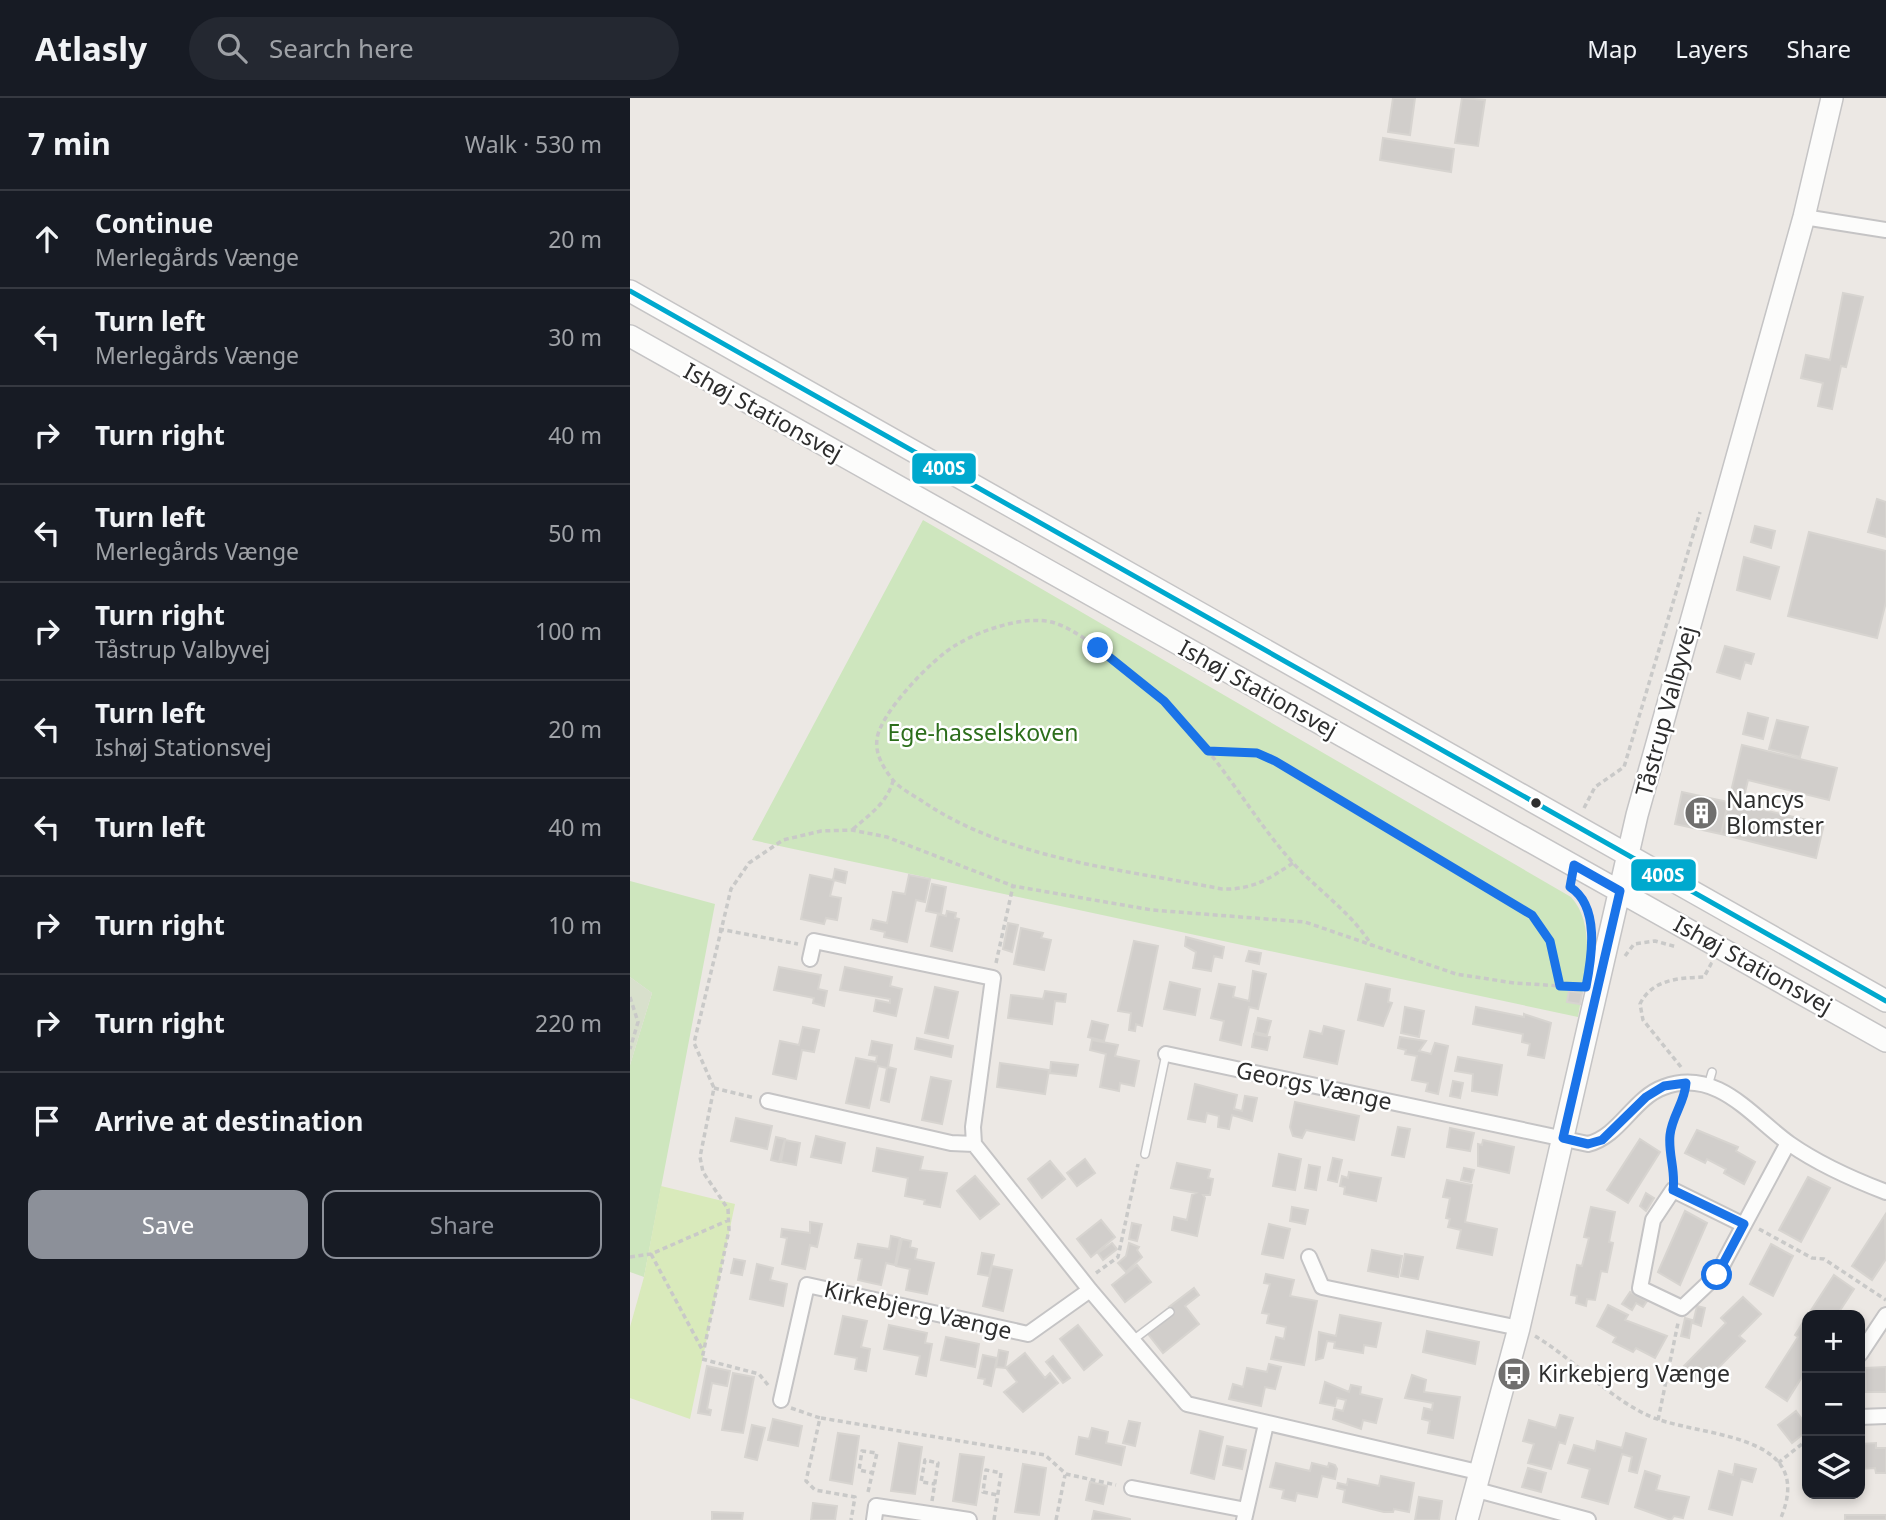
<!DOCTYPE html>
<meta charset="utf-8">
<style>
body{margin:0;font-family:"Noto Sans",sans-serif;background:#242831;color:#f1f3f6}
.controls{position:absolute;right:21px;bottom:21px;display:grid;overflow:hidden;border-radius:14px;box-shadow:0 4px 10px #0003}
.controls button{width:63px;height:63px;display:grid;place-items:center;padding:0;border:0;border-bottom:2px solid #363941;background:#171b24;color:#f1f3f6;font:35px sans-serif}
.stop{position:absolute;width:21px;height:21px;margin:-16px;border:5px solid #1a73e8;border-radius:50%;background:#fff}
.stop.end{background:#1a73e8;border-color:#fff;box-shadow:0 2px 7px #0008}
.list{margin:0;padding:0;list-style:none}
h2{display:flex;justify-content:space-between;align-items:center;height:91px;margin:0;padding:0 28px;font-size:30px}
h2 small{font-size:23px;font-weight:400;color:#9ea1a6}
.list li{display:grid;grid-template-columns:46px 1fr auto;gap:21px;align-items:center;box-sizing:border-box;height:98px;padding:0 28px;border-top:2px solid #363941}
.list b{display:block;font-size:26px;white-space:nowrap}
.list p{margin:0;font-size:23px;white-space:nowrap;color:#9ea1a6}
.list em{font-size:23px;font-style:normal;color:#9ea1a6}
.actions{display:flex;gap:14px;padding:21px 28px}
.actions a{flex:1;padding:16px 0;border:2px solid #8c9099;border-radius:14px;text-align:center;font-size:24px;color:#8c9099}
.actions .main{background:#8c9099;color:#fff}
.icon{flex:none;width:38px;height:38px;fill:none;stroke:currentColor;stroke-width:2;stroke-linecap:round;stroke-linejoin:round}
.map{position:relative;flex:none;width:1256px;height:1422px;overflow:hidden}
header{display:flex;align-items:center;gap:42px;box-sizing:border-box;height:98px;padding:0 35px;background:#171b24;border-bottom:2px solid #363941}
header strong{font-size:33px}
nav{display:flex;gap:38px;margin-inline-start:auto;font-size:24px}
.search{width:490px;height:63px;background:#242831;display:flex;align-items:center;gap:18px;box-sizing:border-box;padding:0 24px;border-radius:38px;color:#9ea1a6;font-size:26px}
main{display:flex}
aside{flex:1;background:#171b24}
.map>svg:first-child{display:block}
.green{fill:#cee6be}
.cemetery{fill:#d8e0cc}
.pitch{fill:#d9eabb}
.building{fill:#d1cecb;stroke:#d7d4d0;stroke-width:2}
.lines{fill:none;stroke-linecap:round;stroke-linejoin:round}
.lane-casing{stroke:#c5c4c5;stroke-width:10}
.street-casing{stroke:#c5c4c5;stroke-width:18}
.secondary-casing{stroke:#c5c4c5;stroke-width:24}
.path{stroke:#c9c9c8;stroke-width:3.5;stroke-dasharray:5 3.5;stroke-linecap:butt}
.lane{stroke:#fcfcfb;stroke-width:7}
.street{stroke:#fcfcfb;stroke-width:14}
.secondary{stroke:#fcfcfb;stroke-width:21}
.bus-1-casing{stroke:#fff;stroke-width:10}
.bus-1{stroke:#00a9ce;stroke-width:5}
.route{stroke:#1a73e8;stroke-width:9}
.bus-dot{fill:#2e2e2e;stroke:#fff;stroke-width:2.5}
.labels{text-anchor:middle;stroke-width:5;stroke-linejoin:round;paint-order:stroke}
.street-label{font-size:23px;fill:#2e2e2e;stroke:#fff}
.park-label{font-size:23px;fill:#2c6e1b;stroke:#fff}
.poi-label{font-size:23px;fill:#2e2e2e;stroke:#fff;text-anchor:start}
.line-badge{stroke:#fff;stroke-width:2.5}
.badge-label{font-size:19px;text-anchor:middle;font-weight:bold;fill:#fff}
</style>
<header>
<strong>Atlasly</strong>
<div class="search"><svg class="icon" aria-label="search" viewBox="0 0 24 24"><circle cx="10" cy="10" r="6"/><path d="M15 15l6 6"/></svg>Search here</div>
<nav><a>Map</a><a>Layers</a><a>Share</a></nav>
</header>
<main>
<aside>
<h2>7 min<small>Walk · 530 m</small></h2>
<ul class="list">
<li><svg class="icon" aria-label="ahead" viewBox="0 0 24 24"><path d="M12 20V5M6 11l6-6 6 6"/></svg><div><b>Continue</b><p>Merlegårds Vænge</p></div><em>20 m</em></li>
<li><svg class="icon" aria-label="left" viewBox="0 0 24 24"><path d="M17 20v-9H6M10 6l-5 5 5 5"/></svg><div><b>Turn left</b><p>Merlegårds Vænge</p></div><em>30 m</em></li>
<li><svg class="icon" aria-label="right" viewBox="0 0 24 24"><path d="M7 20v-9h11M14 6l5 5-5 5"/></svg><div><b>Turn right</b></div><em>40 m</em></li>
<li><svg class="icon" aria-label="left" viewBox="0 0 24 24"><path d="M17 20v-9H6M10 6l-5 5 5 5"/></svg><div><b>Turn left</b><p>Merlegårds Vænge</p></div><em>50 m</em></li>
<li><svg class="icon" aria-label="right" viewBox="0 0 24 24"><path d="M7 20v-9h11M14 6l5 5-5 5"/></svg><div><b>Turn right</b><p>Tåstrup Valbyvej</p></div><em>100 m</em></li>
<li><svg class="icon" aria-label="left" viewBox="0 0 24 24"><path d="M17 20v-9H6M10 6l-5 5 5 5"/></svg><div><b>Turn left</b><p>Ishøj Stationsvej</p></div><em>20 m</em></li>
<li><svg class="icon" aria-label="left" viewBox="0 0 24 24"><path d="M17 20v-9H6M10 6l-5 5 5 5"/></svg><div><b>Turn left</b></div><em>40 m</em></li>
<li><svg class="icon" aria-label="right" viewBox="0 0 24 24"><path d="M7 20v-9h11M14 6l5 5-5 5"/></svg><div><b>Turn right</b></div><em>10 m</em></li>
<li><svg class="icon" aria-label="right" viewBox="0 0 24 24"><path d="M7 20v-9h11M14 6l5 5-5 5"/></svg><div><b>Turn right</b></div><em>220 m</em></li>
<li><svg class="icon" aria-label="arrive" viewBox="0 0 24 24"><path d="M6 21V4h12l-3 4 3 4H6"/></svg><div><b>Arrive at destination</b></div></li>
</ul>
<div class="actions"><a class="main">Save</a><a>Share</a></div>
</aside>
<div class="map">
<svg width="1256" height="1422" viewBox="0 0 1256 1422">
<rect width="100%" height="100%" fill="#ece8e4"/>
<path class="green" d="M293 422 941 799C968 828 954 883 948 919L122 742Z
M0 783 85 806 14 1179 0 1174V967L22 895 0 879Z"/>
<path class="cemetery" d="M0 879 22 895 0 967Z"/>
<path class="pitch" d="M31 1088 105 1106 60 1321 0 1300V1229L14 1179Z"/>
<path class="building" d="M763 0H785L780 37 758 34Z
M832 0 855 2 848 48 825 45Z
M753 40 824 51 821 74 750 62Z
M1213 195 1233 199 1216 269 1211 268 1202 311 1188 308 1193 285 1171 280 1176 257 1200 262Z
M1247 401 1256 404V439L1238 434Z
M1125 428 1145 433 1141 450 1121 444Z
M1179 434 1256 453V504L1247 540 1158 518Z
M1114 459 1149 469 1140 501 1107 492Z
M1095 548 1124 556 1121 566 1115 564 1110 581 1087 574Z
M1118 615 1138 620 1133 641 1113 636Z
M1147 622 1178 629 1170 659 1139 651Z
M1112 647 1207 670 1199 702 1118 682 1112 707 1194 726 1186 760 1091 736Z
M1052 694 1098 704 1091 736 1045 726Z
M205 771 217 774 215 785 204 782 200 798 211 800 207 822 196 820 194 826 171 821 180 777 203 782Z
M279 777 300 781 295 804 286 802 277 844 254 839 255 834 241 831 243 822 257 825 263 794 275 796Z
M302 786 316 789 311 816 296 813Z
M317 813 326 815 325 820 329 821 322 853 301 848 308 816 316 818Z
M378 825 388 827 382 854 373 851Z
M391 830 413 835 411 840 421 842 414 872 384 866Z
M556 839 594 849 592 860 584 858 581 873 563 870 566 854 555 848Z
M504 843 528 848 512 928 506 926 505 933 499 932 501 915 488 913Z
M619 853 631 855 629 866 616 863Z
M149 869 191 877 188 891 197 893 194 908 183 905 184 900 144 892Z
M215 869 262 879 260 888 272 891 266 918 244 913 246 902 260 905V901L210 892Z
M623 873 636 876 628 911 619 909 611 947 590 942 594 923 581 920 589 886 605 889 603 899 619 903Z
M540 884 570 891 565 917 534 911Z
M736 886 760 891 758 904 762 905 753 928 728 922Z
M305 889 328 894 318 940 295 935Z
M415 893 436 896 435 904 425 903 422 926 378 920 381 897 413 901Z
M939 893 952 895 950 906 937 904Z
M775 909 794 913 789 939 771 935Z
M846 909 894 919V916L921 925 914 960 898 957 900 946 892 944 893 936 843 926Z
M628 920 641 923 637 937 625 934Z
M462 923 478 927 474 943 458 939Z
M694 928 714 933 707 966 674 959 680 933 692 936Z
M173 929 189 932 184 954 172 952 166 981 143 976 150 943 169 947Z
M624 936 640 939 637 952 622 949Z
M770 939 796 943 789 953 801 956 805 945 818 948 808 996 796 993 798 985 782 982 787 958 775 956 776 952 768 950Z
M287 940 323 948 321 959 285 951Z
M462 942 488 947 485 958 509 963 504 988 490 985 489 993 470 989 476 956 460 952Z
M242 943 262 947 258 969 266 971 259 1004 251 1002 257 970 248 968 239 1010 216 1005 226 960 246 964 247 958 239 957Z
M828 959 872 967 867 997 842 993 843 976 825 973Z
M421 964 448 967 446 978 420 975Z
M370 965 419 972 415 996 367 989Z
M301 979 321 983 312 1026 292 1022Z
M823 983 833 985 830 1000 820 998Z
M565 986 607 997 604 1011 612 1013 615 998 627 1000 622 1023 602 1017 599 1031 588 1029 589 1018 577 1015 575 1024 558 1021Z
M665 1004 729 1018 724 1042 676 1032 672 1040 663 1038 660 1029Z
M106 1020 142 1028 137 1051 101 1043Z
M768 1029 780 1031 774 1059 762 1057Z
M820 1030 844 1035 840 1053 817 1049Z
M1067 1032 1108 1049 1106 1053 1125 1064 1114 1086 1094 1075 1096 1071 1077 1061 1075 1065 1055 1055Z
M186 1038 215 1045 211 1065 181 1059Z
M146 1039 155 1041 149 1064 141 1062Z
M1010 1041 1030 1054 998 1105 977 1092Z
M155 1042 170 1045 166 1067 151 1064Z
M853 1042 884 1049 879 1075 848 1068V1046L852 1047Z
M247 1050 293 1059 290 1072 317 1075 310 1109 294 1106 295 1102 275 1098 278 1080 243 1073Z
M649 1056 671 1061 665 1092 643 1088Z
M703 1060 712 1062 707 1084 698 1082Z
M455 1061 465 1075 447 1088 437 1075Z
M420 1063 435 1081 412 1100 398 1081Z
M547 1065 580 1072 578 1080 583 1081 580 1097H573L575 1100 567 1138 542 1132 544 1119 557 1122 562 1097 566 1095 541 1090Z
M679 1067 690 1069 686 1092 675 1090Z
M834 1070 844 1072 841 1084 831 1082Z
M719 1074 751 1080 746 1103 714 1096 715 1089 710 1088 712 1078 718 1080Z
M345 1078 369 1106 350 1121 327 1093Z
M1178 1079 1200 1090 1171 1144 1149 1132Z
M817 1082 842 1087 835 1124 867 1131 862 1157 827 1150 831 1132 818 1129 820 1121 816 1120 820 1100 813 1099Z
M1016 1095 1024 1100 1016 1113 1010 1108Z
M662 1109 678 1112 675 1126 660 1123Z
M961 1109 985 1114 979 1144 983 1145 977 1174 971 1173 965 1202 957 1201 956 1208 946 1205 947 1198 941 1197 947 1167 952 1168 959 1140 954 1139Z
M1055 1113 1077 1125 1050 1187 1028 1174Z
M1255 1117 1256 1161 1242 1182 1222 1168Z
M471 1122 485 1139 461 1159 447 1141Z
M180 1124 192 1126 187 1149 180 1147 175 1171 152 1166 157 1140 151 1139 152 1131 180 1135Z
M502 1125 511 1127 507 1143 499 1141Z
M639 1126 660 1131 653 1160 632 1156Z
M261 1138 270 1140 265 1167 256 1165 251 1187 228 1182 232 1161 225 1160 228 1146 259 1151Z
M272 1141 281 1143 280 1149 287 1151 285 1161 304 1165 297 1196 276 1192 280 1171 266 1168Z
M482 1145 487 1151 473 1162 468 1155Z
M499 1145 509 1149 507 1152 512 1159 496 1174 488 1165 496 1158Z
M1141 1146 1163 1158 1143 1198 1120 1186Z
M742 1152 772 1158 768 1179 738 1173Z
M352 1155 364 1157 359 1178 348 1176Z
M775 1156 793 1159 788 1181 771 1178Z
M104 1161 115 1163 112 1177 101 1175Z
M127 1166 143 1170 140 1182 157 1186 153 1208 120 1201Z
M507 1167 521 1184 495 1204 482 1187Z
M362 1168 382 1172 373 1213 353 1208Z
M636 1176 664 1182 660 1198 687 1203 674 1267 641 1261 646 1239 654 1241 656 1229 637 1225 639 1216 632 1215 640 1186 634 1185Z
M1204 1177 1224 1191 1207 1217H1178Z
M564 1190 569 1197 555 1208 569 1226 533 1255 518 1236 544 1215 539 1209Z
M1000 1194 1017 1203 1013 1209 1006 1205 1002 1212 992 1206Z
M1113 1199 1131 1216 1109 1238 1115 1243 1072 1286 1054 1268 1096 1225 1091 1220Z
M978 1207 998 1217 995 1222 1037 1238 1025 1260 1006 1250 1003 1254 983 1244 986 1239 967 1228Z
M1067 1208 1075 1210 1071 1228 1063 1225Z
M710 1217 751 1225 746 1249 734 1247 733 1255 704 1250 705 1244 697 1243 693 1260 686 1262 689 1234 706 1238Z
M213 1218 237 1223 231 1249 240 1251 236 1273 225 1271 227 1260 205 1256Z
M1177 1218V1271L1157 1303 1136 1289 1168 1239 1165 1237Z
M1055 1220 1062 1222 1059 1240 1051 1238Z
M259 1227 297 1235 295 1245 302 1246 296 1278 286 1276 290 1258 254 1251Z
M448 1227 472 1257 454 1272 430 1241Z
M797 1233 849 1244 845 1266 793 1254Z
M316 1239 349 1246 345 1269 311 1262Z
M369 1252 378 1254 375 1270 366 1269Z
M395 1255 415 1280 420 1275 428 1285 393 1314 374 1294 387 1284 376 1270Z
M353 1257 367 1260 361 1288 354 1286 355 1281 348 1280Z
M423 1258 440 1280 433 1285 416 1264Z
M639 1266 651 1269 645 1291 635 1289 631 1308 599 1301 603 1286 613 1289 617 1270 637 1274Z
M77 1268 100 1273 97 1288 82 1285 77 1311 81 1312 80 1317 68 1315Z
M1256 1269V1294H1236L1235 1270Z
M103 1275 124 1279 113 1335 92 1332Z
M782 1277 796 1282 794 1294 830 1299 823 1340 798 1335 800 1323 792 1321 794 1310 802 1312 803 1305 775 1300Z
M695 1284 719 1294 721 1287 731 1289 730 1296 752 1301 746 1325 733 1322 731 1331 703 1321 705 1311 713 1313 716 1302 707 1300 705 1308 690 1305Z
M1166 1313 1177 1328V1333L1162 1345 1148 1327Z
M930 1317 943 1320 935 1346 929 1344 921 1371 898 1365 904 1346 893 1343 899 1322 926 1330Z
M143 1321 172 1328 168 1348 138 1342Z
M499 1323 510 1325 505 1348 493 1345Z
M122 1327 135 1330 127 1362 115 1359Z
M462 1330 478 1334 476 1345 495 1349 491 1367 446 1356 449 1339 459 1341Z
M570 1333 593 1339 584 1381 561 1375Z
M208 1335 229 1338 222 1386 200 1382Z
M996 1335 1016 1341 1007 1375 999 1373 1002 1359 992 1356 978 1406 952 1399 960 1371 938 1365 944 1347 965 1353 967 1343 992 1350Z
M269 1345 292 1349 285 1396 261 1393Z
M1246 1345V1350H1256V1375H1246L1245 1370 1230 1371V1346Z
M597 1348 616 1352 612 1371 593 1367Z
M330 1356 354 1359 346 1407 323 1403Z
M646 1365 680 1373 682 1365 698 1369 699 1365 705 1367 707 1371 705 1381 692 1378 687 1399 667 1395 665 1403 652 1400 654 1392 640 1389Z
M393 1366 416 1370 409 1417 385 1414Z
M1105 1366 1126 1371 1122 1384 1111 1381 1102 1417 1079 1411 1089 1373 1103 1377Z
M898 1370 916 1375 911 1394 892 1389Z
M1015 1373 1030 1378 1026 1392 1059 1399 1053 1420 1044 1418 1041 1422 1005 1409Z
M751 1378 784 1385 779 1414 764 1411 763 1414H754L713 1404 715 1392 707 1390 708 1385 717 1387 718 1381 749 1388Z
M460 1384 477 1388 473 1406 456 1402Z
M789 1399 812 1403 809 1422H785Z
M183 1405 207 1408 205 1422H181Z
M464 1413 500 1421V1422H462Z
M82 1414 113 1415 112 1422H82Z
M1215 1417H1256V1422H1215Z"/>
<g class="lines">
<defs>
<path id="lane" d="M1078 988 1082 974
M515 1056 536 956
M503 1242 540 1214"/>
<path id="street" d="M1174 119 1256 132
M180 861 184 843 363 880 343 1029 344 1046 460 1192 557 1306 852 1375
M536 956 958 1046C990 1038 1003 1000 1034 989 1087 969 1123 1020 1160 1046 1190 1067 1222 1081 1256 1094
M138 1003 321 1045 344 1046
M1114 1127 1043 1092 1023 1122 1010 1190 1052 1210 1087 1177 1158 1045
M679 1159 692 1189 889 1230
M1230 1256 1256 1217
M151 1302 177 1187 398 1236 460 1192
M1230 1319 1256 1318
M502 1390 616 1412
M847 1392 958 1422
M244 1422 246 1408 339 1422
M614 1422 636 1326"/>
<path id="secondary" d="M0 193 1256 903
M0 238 1256 943
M837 1422 889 1230 1007 717 1174 119 1202 0"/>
</defs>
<use href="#lane" class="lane-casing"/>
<use href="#street" class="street-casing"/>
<use href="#secondary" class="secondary-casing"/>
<path class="path" d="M578 653 627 655 645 663 902 817 920 843 930 888
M954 710 965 689 994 669 1070 414
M223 731C239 717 257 705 263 683
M663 765C639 781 622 792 592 791 492 771 379 762 292 703 283 697 269 690 262 681 253 669 245 656 247 641 250 615 303 560 326 547 351 532 396 516 425 525 448 533 470 552 489 567 522 593 551 620 578 653 608 690 632 731 664 766 690 794 722 815 742 848
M950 795 956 804 960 830
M89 831 168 846
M995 858 1004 846 1025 843 1047 849
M366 865 383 788
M0 899 8 924 0 951
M1051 969 1013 922 1010 906C1022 881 1049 880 1074 879L1081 866 1078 865
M84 990 125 1000
M1045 1079 1040 1036 1055 999
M1129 1131 1182 1160 1194 1161 1256 1202
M21 1156 73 1253
M0 1159 21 1156 99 1122
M466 1175 488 1159 508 1066
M905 1238C943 1261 975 1296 1015 1316 1064 1341 1190 1330 1150 1422
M138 1287 129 1276 72 1261 99 1132 98 1111 73 1074 70 1059 84 990 64 945 101 791 119 765 153 742 191 733 222 732 257 739 383 788 522 812 675 824 826 876 884 885 947 889
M161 1310 190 1320 176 1383 185 1392 225 1399 221 1422
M191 1320 415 1357 436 1376 486 1387
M1028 1322 1048 1225
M1148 1365 1177 1342
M238 1394 247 1355 232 1353 229 1372 243 1375
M302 1403 308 1365 295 1362 291 1384 305 1386
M364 1422 371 1375 356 1372 353 1394 367 1397
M426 1422 435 1377"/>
<use href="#lane" class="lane"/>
<use href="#street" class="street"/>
<use href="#secondary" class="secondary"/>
<defs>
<path id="bus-1" d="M0 193 1256 903"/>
</defs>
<use href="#bus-1" class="bus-1-casing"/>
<use href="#bus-1" class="bus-1"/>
</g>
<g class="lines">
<path class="route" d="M468 550 534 603 578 653 627 655 645 663 902 817 920 843 930 888 956 889C962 858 970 808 940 789L944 767 990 793 933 1040 958 1046 972 1042 1016 999 1034 988 1056 985C1055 1004 1042 1018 1040 1037 1038 1056 1046 1073 1043 1092L1114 1126 1087 1177"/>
</g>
<defs>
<symbol id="building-disc" viewBox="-11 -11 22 22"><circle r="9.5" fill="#706f6e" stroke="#fff"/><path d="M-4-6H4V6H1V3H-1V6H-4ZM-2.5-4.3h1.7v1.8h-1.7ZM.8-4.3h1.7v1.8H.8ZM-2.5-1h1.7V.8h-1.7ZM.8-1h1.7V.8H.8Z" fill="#fff"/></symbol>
<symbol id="bus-disc" viewBox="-11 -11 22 22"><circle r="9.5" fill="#706f6e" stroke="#fff"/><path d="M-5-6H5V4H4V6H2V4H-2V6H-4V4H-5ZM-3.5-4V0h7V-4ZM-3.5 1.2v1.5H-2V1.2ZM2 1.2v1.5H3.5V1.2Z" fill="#fff"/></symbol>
</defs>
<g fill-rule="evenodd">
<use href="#building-disc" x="1052" y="696" width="38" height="38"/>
<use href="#bus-disc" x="865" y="1257" width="38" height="38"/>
</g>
<circle class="bus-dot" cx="906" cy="705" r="6"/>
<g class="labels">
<g class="street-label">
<text transform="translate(133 314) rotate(29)" y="8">Ishøj Stationsvej</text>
<text transform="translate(628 591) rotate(29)" y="8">Ishøj Stationsvej</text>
<text transform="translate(1036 613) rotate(-75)" y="8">Tåstrup Valbyvej</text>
<text transform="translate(1123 867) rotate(29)" y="8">Ishøj Stationsvej</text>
<text transform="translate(684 988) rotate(12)" y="8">Georgs Vænge</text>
<text transform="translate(288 1212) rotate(13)" y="8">Kirkebjerg Vænge</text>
</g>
<g class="park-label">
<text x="353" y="643">Ege-hasselskoven</text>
</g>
<g class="poi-label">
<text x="1096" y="710">Nancys<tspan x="1096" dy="26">Blomster</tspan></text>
<text x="908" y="1284">Kirkebjerg Vænge</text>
</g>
</g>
<g class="line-badge">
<rect x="281" y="354" width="66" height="33" rx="7" fill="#00a9ce"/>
<rect x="1000" y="760" width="67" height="34" rx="7" fill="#00a9ce"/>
</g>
<g class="badge-label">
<text x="314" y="377">400S</text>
<text x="1033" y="784">400S</text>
</g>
</svg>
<div class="controls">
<button>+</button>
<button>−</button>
<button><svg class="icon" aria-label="layers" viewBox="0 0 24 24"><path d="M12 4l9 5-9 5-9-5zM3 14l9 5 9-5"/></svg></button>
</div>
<div class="stop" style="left:1087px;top:1177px"></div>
<div class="stop end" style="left:468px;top:550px"></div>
</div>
</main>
